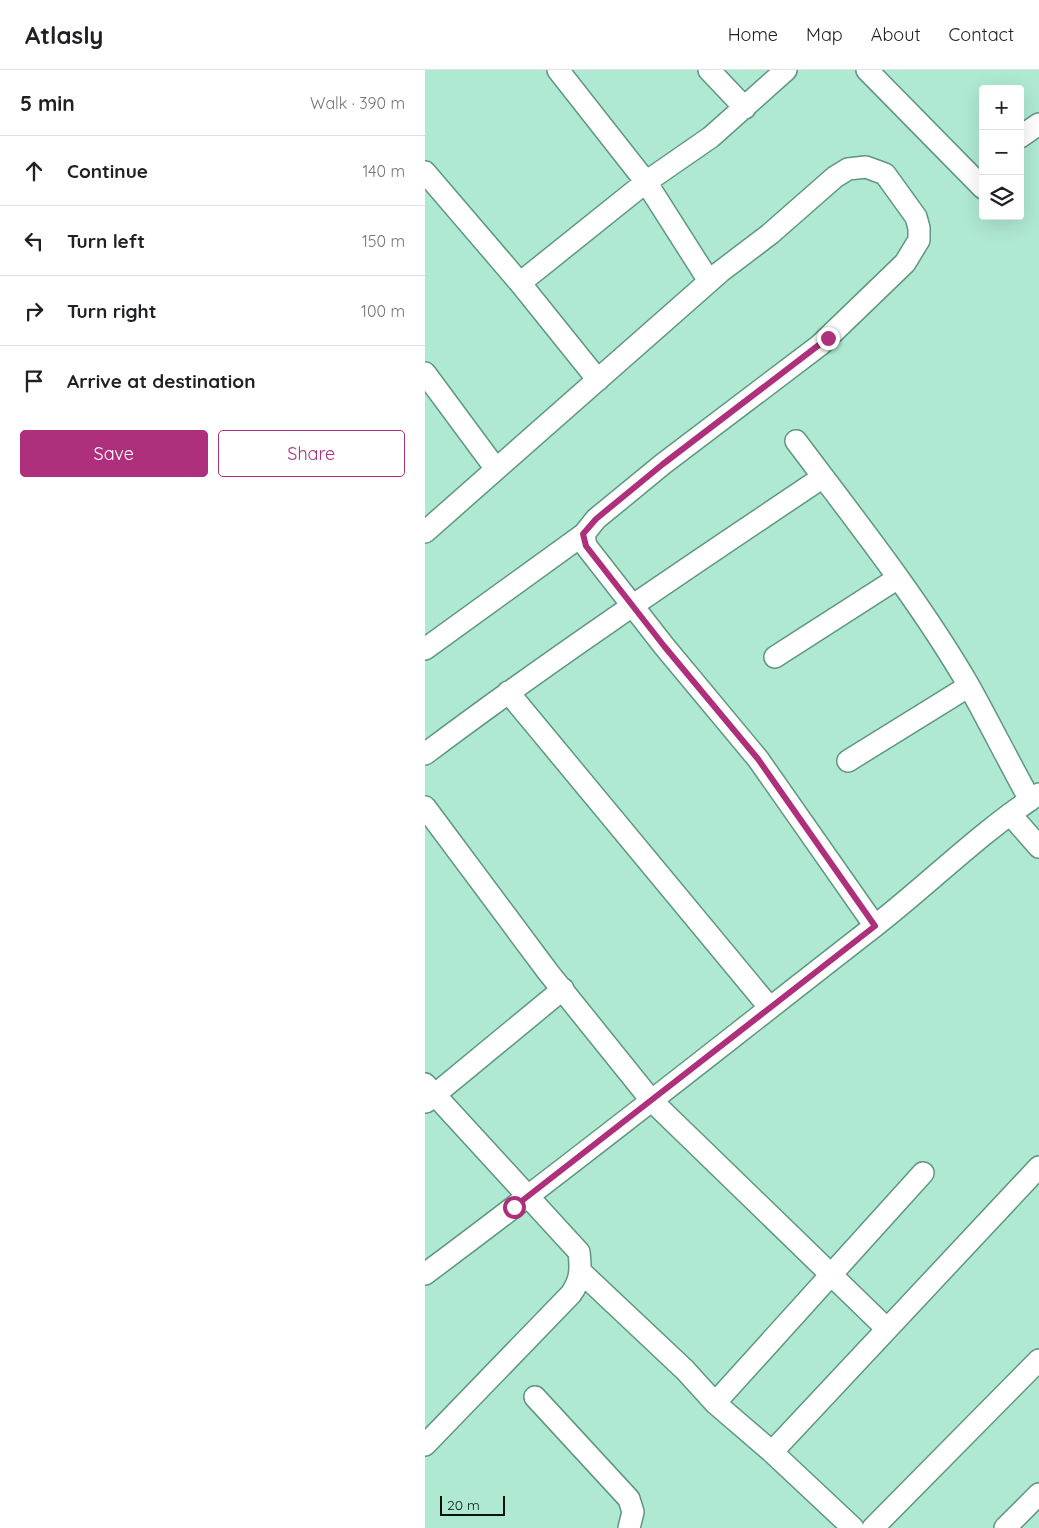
<!DOCTYPE html>
<meta charset="utf-8">
<style>
body{margin:0;font-family:Quicksand,sans-serif;background:#f6f6f6;color:#202124}
.controls{position:absolute;right:15px;top:15px;display:grid;overflow:hidden;border-radius:5px;box-shadow:0 5px 20px #0002}
.controls button{width:45px;height:45px;display:grid;place-items:center;padding:0;border:0;border-bottom:1px solid #e0e0e0;background:#fff;color:#202124;font:25px sans-serif}
.scale{position:absolute;left:15px;bottom:12px;width:65px;box-sizing:border-box;padding-left:5px;border:2px solid #00140c;border-top:0;font-size:14px;line-height:18px;white-space:nowrap;color:#00140c;-webkit-text-stroke:4px #afe9d1;paint-order:stroke}
.stop{position:absolute;width:15px;height:15px;margin:-11px;border:4px solid #ae2f7c;border-radius:50%;background:#fff}
.stop.end{background:#ae2f7c;border-color:#fff;box-shadow:0 1px 5px #0008}
.list{margin:0;padding:0;list-style:none}
h2{display:flex;justify-content:space-between;align-items:center;height:65px;margin:0;padding:0 20px;font-size:21px}
h2 small{font-size:16px;font-weight:400;color:#757577}
.list li{display:grid;grid-template-columns:32px 1fr auto;gap:15px;align-items:center;box-sizing:border-box;height:70px;padding:0 20px;border-top:1px solid #e0e0e0}
.list b{display:block;font-size:19px;white-space:nowrap}
.list em{font-size:16px;font-style:normal;color:#757577}
.actions{display:flex;gap:10px;padding:15px 20px}
.actions a{flex:1;padding:11px 0;border:1px solid #ae2f7c;border-radius:5px;text-align:center;font-size:18px;color:#ae2f7c}
.actions .main{background:#ae2f7c;color:#fff}
.icon{flex:none;width:28px;height:28px;fill:none;stroke:currentColor;stroke-width:2;stroke-linecap:round;stroke-linejoin:round}
.map{position:relative;flex:none;width:614px;height:1458px;overflow:hidden}
header{display:flex;align-items:center;gap:30px;box-sizing:border-box;height:70px;padding:0 25px;background:#fff;border-bottom:1px solid #e0e0e0}
header strong{font-size:24px}
nav{display:flex;gap:28px;margin-inline-start:auto;font-size:18px}
main{display:flex}
aside{flex:1;background:#fff}
.map>svg:first-child{display:block}
.lines{fill:none;stroke-linecap:round;stroke-linejoin:round}
.minor-casing{stroke:#5f9681;stroke-width:24}
.minor{stroke:#fff;stroke-width:21}
.route{stroke:#ae2f7c;stroke-width:6}
</style>
<header>
<strong>Atlasly</strong>
<nav><a>Home</a><a>Map</a><a>About</a><a>Contact</a></nav>
</header>
<main>
<aside>
<h2>5 min<small>Walk · 390 m</small></h2>
<ul class="list">
<li><svg class="icon" aria-label="ahead" viewBox="0 0 24 24"><path d="M12 20V5M6 11l6-6 6 6"/></svg><div><b>Continue</b></div><em>140 m</em></li>
<li><svg class="icon" aria-label="left" viewBox="0 0 24 24"><path d="M17 20v-9H6M10 6l-5 5 5 5"/></svg><div><b>Turn left</b></div><em>150 m</em></li>
<li><svg class="icon" aria-label="right" viewBox="0 0 24 24"><path d="M7 20v-9h11M14 6l5 5-5 5"/></svg><div><b>Turn right</b></div><em>100 m</em></li>
<li><svg class="icon" aria-label="arrive" viewBox="0 0 24 24"><path d="M6 21V4h12l-3 4 3 4H6"/></svg><div><b>Arrive at destination</b></div></li>
</ul>
<div class="actions"><a class="main">Save</a><a>Share</a></div>
</aside>
<div class="map">
<svg width="614" height="1458" viewBox="0 0 614 1458">
<rect width="100%" height="100%" fill="#afe9d1"/>
<g class="lines">
<defs>
<path id="minor" d="M133 0 221 112 284 211
M284 0 320 38
M442 0 558 118
M595 67 614 54
M0 102 95 213 173 310
M95 213 221 112 286 67 361 0
M0 303 71 399
M371 371C431 451 494 530 544 616 565 654 584 692 605 730
M0 462 295 202 345 164 410 107 423 99 441 97 460 104 491 147 494 158V170L480 193 395 275 238 394 171 449 159 464 161 476 239 576 333 689 450 856
M0 579 159 464
M350 587 473 508
M83 622 345 938
M0 684C129 587 264 497 398 407
M423 691 544 616
M0 737 123 902 226 1030 461 1258
M585 744 614 777
M0 1014 154 1182C156 1199 156 1210 146 1224L0 1375
M1 1032 138 919
M156 1202 260 1300 290 1333 347 1382 428 1458
M0 1204C151 1092 298 974 446 859 503 815 554 763 614 724
M110 1327 204 1429 208 1442 204 1458
M290 1333 498 1103
M347 1382 614 1097
M448 1458 614 1290
M580 1458 614 1424"/>
</defs>
<use href="#minor" class="minor-casing"/>
<use href="#minor" class="minor"/>
</g>
<g class="lines">
<path class="route" d="M89 1137 450 856 333 689 239 576 161 476 158 464 171 449 238 394 403 268"/>
</g>
</svg>
<div class="controls">
<button>+</button>
<button>−</button>
<button><svg class="icon" aria-label="layers" viewBox="0 0 24 24"><path d="M12 4l9 5-9 5-9-5zM3 14l9 5 9-5"/></svg></button>
</div>
<div class="scale">20 m</div>
<div class="stop" style="left:89px;top:1137px"></div>
<div class="stop end" style="left:403px;top:268px"></div>
</div>
</main>
